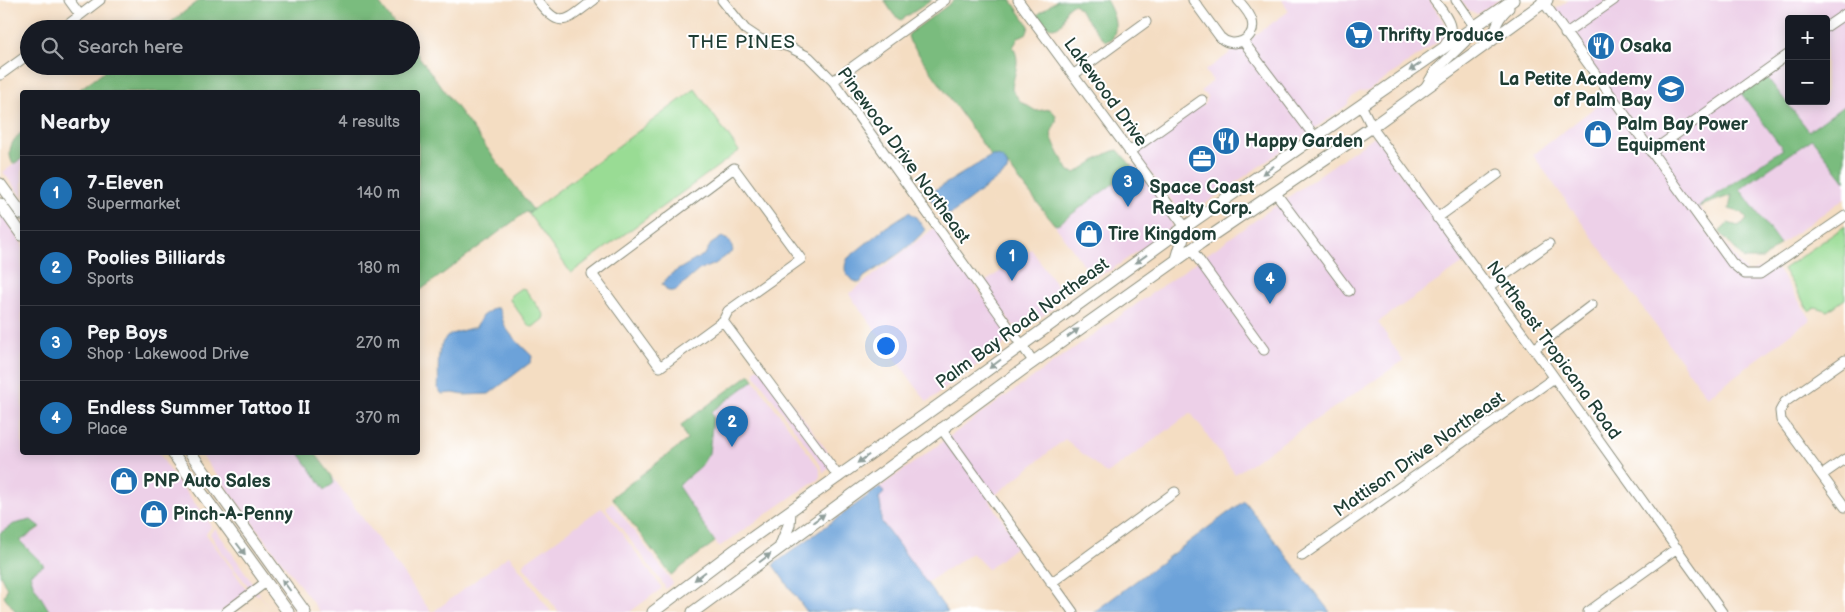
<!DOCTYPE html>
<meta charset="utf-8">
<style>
body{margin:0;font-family:"Balsamiq Sans",sans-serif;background:#242831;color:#f1f3f6}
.controls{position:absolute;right:15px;top:15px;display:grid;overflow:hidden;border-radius:5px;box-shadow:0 2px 12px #0003}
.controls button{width:45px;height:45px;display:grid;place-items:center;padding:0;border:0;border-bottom:1px solid #363941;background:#171b24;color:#f1f3f6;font:25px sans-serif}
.you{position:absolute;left:885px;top:345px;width:18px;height:18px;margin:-12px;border:4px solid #fff;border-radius:50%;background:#1a73e8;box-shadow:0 0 0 8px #1a73e833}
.badge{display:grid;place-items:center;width:32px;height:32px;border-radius:50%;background:#1f6fb2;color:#fff;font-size:16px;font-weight:700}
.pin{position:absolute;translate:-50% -41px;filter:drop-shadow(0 1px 2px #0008)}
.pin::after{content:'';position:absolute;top:26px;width:18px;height:15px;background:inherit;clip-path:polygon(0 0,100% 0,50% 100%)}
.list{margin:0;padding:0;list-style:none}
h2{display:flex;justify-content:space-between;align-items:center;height:65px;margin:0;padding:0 20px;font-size:21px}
h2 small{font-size:16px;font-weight:400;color:#9ea1a6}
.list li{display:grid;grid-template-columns:32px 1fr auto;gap:15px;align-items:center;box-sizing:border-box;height:75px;padding:0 20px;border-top:1px solid #363941}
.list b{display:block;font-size:19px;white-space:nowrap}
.list p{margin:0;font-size:16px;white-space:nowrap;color:#9ea1a6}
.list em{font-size:16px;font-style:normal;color:#9ea1a6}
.icon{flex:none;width:28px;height:28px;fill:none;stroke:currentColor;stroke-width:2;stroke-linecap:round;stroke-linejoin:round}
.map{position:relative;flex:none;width:1845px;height:612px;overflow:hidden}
.search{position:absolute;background:#171b24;box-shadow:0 2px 12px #0003;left:20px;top:20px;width:400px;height:55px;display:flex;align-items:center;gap:12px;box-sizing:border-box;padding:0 18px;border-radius:28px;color:#9ea1a6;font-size:19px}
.panel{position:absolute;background:#171b24;box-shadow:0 2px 12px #0003;left:20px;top:90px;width:400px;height:365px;border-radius:5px}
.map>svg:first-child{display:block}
.built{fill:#edd0e8;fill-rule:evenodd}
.green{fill:#99dc94;stroke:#5c8c64}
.forest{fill:#7abc7e;stroke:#4c7c59}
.water{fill:#6ca2d9;stroke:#467086}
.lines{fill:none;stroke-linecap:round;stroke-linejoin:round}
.minor-casing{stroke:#8a8d7b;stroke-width:11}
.major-casing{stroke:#8a8d7b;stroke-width:13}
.minor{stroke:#fff;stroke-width:9}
.major{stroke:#fff;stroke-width:11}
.oneway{fill:#8f9e9a}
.labels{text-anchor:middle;stroke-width:4;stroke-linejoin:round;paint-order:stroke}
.poi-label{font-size:18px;font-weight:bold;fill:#1f3d34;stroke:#fff;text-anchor:start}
.street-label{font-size:18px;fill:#1f3d34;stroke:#fff}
.neighbourhood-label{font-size:19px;letter-spacing:1px;fill:#1f3d34;stroke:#fff}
</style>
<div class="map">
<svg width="1845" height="612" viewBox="0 0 1845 612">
<rect width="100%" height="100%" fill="#fff"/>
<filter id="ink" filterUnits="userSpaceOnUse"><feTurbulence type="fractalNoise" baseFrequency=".02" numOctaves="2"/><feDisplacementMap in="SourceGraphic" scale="10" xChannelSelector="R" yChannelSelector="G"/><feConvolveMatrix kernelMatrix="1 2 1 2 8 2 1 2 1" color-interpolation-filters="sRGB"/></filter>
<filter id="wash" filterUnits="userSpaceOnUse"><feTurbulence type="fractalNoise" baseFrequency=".0096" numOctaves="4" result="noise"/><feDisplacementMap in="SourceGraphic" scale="20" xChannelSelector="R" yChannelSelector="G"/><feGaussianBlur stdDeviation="1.12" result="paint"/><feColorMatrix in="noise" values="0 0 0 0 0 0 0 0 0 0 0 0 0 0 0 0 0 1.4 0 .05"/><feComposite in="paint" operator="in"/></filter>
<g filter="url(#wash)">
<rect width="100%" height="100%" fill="#f4ddc2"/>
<path class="built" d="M1282 0H1429L1446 25V36L1368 91 1359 92 1351 98 1348 104 1331 117 1190 214 1181 212 1137 156 1136 153 1138 148 1199 106 1204 105 1207 101V96L1201 91 1213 81 1205 71 1289 11Z
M1461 0H1499L1477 14 1469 10Z
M1569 0H1845V105L1809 131 1766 76 1742 93 1783 149 1699 207 1747 274 1773 262 1811 319 1707 397 1533 155 1611 95 1552 12ZM1789 19H1826V101H1789Z
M1376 135 1411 189 1419 183 1471 258 1378 322 1403 361 1235 474 1191 413 1107 474 1065 439 989 500 1019 544 988 569 972 553 926 583 881 521V508L879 498 884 493 880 487 985 411Z
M1812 139 1845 181V198L1780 244 1740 189Z
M22 159V197L3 172Z
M1131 165H1134L1173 217 1171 228 1111 270 1093 278 1054 224 1058 225 1132 170Z
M0 210 22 244V452L159 453 172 474 208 520 211 527 206 534 248 591 221 612H50L33 584 30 574 44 565 20 541 40 528 14 524 0 533Z
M935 227 1005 328 1006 336 1003 346 927 402 849 294Z
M1031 249 1059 289 1053 293 1056 299 1053 308 1031 324 1019 327 1013 325 1009 320 984 283Z
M763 364 836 463 823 473 822 467 755 375V370Z
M754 380 820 469V476L818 480 810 484 719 547 678 486 701 466 710 430 713 417 711 412Z
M200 453H299L325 489 334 483 332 476 431 612H320Z
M612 502 673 583 665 589 664 585 606 508Z
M601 508 606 512 662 588 630 612H559L523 566 524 563Z
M215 528 272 612 260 595 256 594 251 590 222 553 210 534Z
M509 555 551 612H433L508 556Z"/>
<path class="green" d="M695 89 739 151 571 273 528 213Z
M1845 226V299L1828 311 1815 307 1809 311 1783 269Z
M521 288 525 289 544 315 543 319 533 327 529 326 510 300 511 295Z"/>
<path class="forest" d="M200 0H377L398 29H162Z
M884 0H932L901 20 894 15Z
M955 0H1011L1029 26 1027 33 1019 37 1013 47C1022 63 1013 73 1012 90L1021 102 1036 111 1050 109C1065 121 1048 127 1052 138 1056 149 1063 161 1069 171L1075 173C1087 167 1106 151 1118 150L1131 165 1132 170 1057 225 1054 224 1003 159 998 156H991L910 42 908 36 910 33Z
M1057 0H1106C1113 12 1119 26 1112 39L1106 41 1102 38 1076 5 1072 4 1067 8C1065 12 1064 16 1063 20 1057 35 1041 25 1036 16Z
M411 46 533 210 528 213 526 212 418 292V92H76L111 66H411Z
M1766 76 1809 131 1845 105V181L1812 139 1740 189 1780 244 1763 259H1744L1719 231 1728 223 1738 226 1747 220 1743 213 1729 209 1732 195 1698 207 1783 149 1741 93Z
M22 132V159L13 164C6 151 12 140 22 132Z
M750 374 754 380 711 412 713 417 709 453 701 466 678 486 715 542 671 575 612 497 687 440 681 425Z
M299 453H315L332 476 334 483 325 490Z
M31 520 40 527 20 541 44 565 30 574 33 584 50 612H16L4 596 7 589 0 574V533L14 524Z"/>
<path class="water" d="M991 156C1000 155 1007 159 1008 169L1006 172 951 214 944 215 932 202 930 197 935 190Z
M909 212 916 217 925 230C909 249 885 263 864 277L860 283C847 280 841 270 848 258L886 227Z
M722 237 730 241 733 251 715 264 699 270 675 291H668L662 284 671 274 705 254 711 244Z
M494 308H498C502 313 502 320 505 326 512 338 522 346 532 356L531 362 489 394 464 395 453 393 442 394 438 389C440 373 433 341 452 334 460 331 468 329 476 327L482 316Z
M880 487 884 493 879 498 881 508V521L948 612H807L773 565Z
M1244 501 1330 612H1094Z"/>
</g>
<g filter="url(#ink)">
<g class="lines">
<defs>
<path id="minor" d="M69 0 80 15
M537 0C562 32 566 20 594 0
M722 0 745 29 760 39 789 47 809 57 833 81 1033 361
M1018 0 1185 227
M1193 0 1220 37C1232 50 1257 40 1252 21 1250 13 1243 6 1238 0
M1434 0C1445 15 1458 27 1445 45
M1542 0 1732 263 1745 274H1760L1845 216
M1826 27 1845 14
M62 29 100 0
M1565 34 1614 0
M1243 41 1315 137
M1491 42C1495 28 1498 17 1509 8
M0 75 29 54
M1073 75 1146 22
M833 81 945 0
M1426 86 1435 71 1465 42 1474 26 1456 0
M1361 105 1373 129 1534 349 1722 612
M1129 152 1202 100
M1651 152 1789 54
M734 168 801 259 728 311 723 321 660 367 592 274Z
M1275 192 1349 291
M1437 218 1498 174
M1191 249 1264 350
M1488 287 1549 244
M723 321 839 477
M1534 349 1592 305
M1845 360 1785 402 1780 411 1781 420 1845 507
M941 428 1073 612
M1822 475 1845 459
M1302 556 1554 378
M1051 583 1175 492
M226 612 266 582
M1588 612 1677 548"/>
<path id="major" d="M0 184 22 214
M0 204 22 235
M1177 259 1184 235 1185 227
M172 452 288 612
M190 452 305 612
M781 545 789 525 790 512
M653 612 735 550 964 387 1185 227 1513 0
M693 612 1022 370 1202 242 1372 127 1547 0"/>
</defs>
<use href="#minor" class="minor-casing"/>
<use href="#major" class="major-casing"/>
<use href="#minor" class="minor"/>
<use href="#major" class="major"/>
</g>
<defs><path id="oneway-solid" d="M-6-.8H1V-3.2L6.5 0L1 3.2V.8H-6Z" transform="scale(1.25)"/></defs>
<g class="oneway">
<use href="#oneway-solid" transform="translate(1415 67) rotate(145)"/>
<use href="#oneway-solid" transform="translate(1268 170) rotate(145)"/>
<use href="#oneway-solid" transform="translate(1141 259) rotate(144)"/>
<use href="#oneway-solid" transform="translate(1073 333) rotate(-36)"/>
<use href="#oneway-solid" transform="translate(995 364) rotate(143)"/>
<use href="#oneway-solid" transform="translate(863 459) rotate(145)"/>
<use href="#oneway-solid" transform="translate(819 518) rotate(-36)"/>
<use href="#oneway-solid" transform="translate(241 549) rotate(53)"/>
<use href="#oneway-solid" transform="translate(765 558) rotate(-37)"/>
<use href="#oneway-solid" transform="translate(700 576) rotate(143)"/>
<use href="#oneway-solid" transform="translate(286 585) rotate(-127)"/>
</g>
</g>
<defs>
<symbol id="supermarket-disc" viewBox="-11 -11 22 22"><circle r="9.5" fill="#1f6fb2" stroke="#fff"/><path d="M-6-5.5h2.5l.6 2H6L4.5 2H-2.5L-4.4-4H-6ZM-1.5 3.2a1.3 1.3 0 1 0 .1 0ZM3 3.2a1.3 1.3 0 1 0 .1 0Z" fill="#fff"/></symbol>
<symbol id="restaurant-disc" viewBox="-11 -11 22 22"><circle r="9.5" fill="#1f6fb2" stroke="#fff"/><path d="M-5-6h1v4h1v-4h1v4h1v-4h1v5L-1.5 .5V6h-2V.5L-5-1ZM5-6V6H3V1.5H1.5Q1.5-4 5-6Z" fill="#fff"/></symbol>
<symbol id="school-disc" viewBox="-11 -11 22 22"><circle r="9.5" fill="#1f6fb2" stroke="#fff"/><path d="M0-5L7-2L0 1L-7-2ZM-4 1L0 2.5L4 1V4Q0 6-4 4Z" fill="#fff"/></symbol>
<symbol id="shop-disc" viewBox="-11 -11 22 22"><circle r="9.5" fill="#1f6fb2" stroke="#fff"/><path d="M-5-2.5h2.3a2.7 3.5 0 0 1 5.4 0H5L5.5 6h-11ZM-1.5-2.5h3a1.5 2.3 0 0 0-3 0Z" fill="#fff"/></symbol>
<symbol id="office-disc" viewBox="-11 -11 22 22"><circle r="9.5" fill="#1f6fb2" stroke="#fff"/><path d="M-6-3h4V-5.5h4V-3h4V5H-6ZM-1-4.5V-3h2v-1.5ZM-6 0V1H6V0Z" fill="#fff"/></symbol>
</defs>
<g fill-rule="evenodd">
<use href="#supermarket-disc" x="1343" y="19" width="32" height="32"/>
<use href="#restaurant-disc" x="1585" y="30" width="32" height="32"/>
<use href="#school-disc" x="1655" y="73" width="32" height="32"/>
<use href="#shop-disc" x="1582" y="118" width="32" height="32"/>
<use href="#restaurant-disc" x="1210" y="125" width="32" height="32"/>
<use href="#office-disc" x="1186" y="143" width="32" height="32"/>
<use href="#shop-disc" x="1073" y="218" width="32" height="32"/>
<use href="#shop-disc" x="108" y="465" width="32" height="32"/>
<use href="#shop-disc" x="138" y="498" width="32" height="32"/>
</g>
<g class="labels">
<g class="poi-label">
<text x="1378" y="41">Thrifty Produce</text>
<text x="1620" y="52">Osaka</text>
<text x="1652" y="85" text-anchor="end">La Petite Academy<tspan x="1652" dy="21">of Palm Bay</tspan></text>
<text x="1617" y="130">Palm Bay Power<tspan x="1617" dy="21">Equipment</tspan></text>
<text x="1245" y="147">Happy Garden</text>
<text x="1202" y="193" text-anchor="middle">Space Coast<tspan x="1202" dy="21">Realty Corp.</tspan></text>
<text x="1108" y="240">Tire Kingdom</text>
<text x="143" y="487">PNP Auto Sales</text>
<text x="173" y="520">Pinch-A-Penny</text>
</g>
<g class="street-label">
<text transform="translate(1106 92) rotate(54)" y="6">Lakewood Drive</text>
<text transform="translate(904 155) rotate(54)" y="6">Pinewood Drive Northeast</text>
<text transform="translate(1022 323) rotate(-36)" y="6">Palm Bay Road Northeast</text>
<text transform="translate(1554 350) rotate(54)" y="6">Northeast Tropicana Road</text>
<text transform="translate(1419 454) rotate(-35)" y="6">Mattison Drive Northeast</text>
</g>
<g class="neighbourhood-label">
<text x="742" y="48">THE PINES</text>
</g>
</g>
</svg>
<div class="controls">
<button>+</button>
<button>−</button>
</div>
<div class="you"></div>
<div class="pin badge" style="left:1012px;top:281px">1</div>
<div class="pin badge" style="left:732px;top:447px">2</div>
<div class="pin badge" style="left:1128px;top:207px">3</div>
<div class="pin badge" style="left:1270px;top:304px">4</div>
<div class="search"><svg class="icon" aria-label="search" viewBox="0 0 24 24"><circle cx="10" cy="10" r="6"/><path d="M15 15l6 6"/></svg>Search here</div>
<section class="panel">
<h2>Nearby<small>4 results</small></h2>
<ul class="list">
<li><span class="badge">1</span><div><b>7-Eleven</b><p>Supermarket</p></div><em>140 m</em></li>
<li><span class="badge">2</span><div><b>Poolies Billiards</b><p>Sports</p></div><em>180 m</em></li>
<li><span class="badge">3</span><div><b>Pep Boys</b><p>Shop · Lakewood Drive</p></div><em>270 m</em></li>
<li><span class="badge">4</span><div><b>Endless Summer Tattoo II</b><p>Place</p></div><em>370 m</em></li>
</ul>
</section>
</div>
